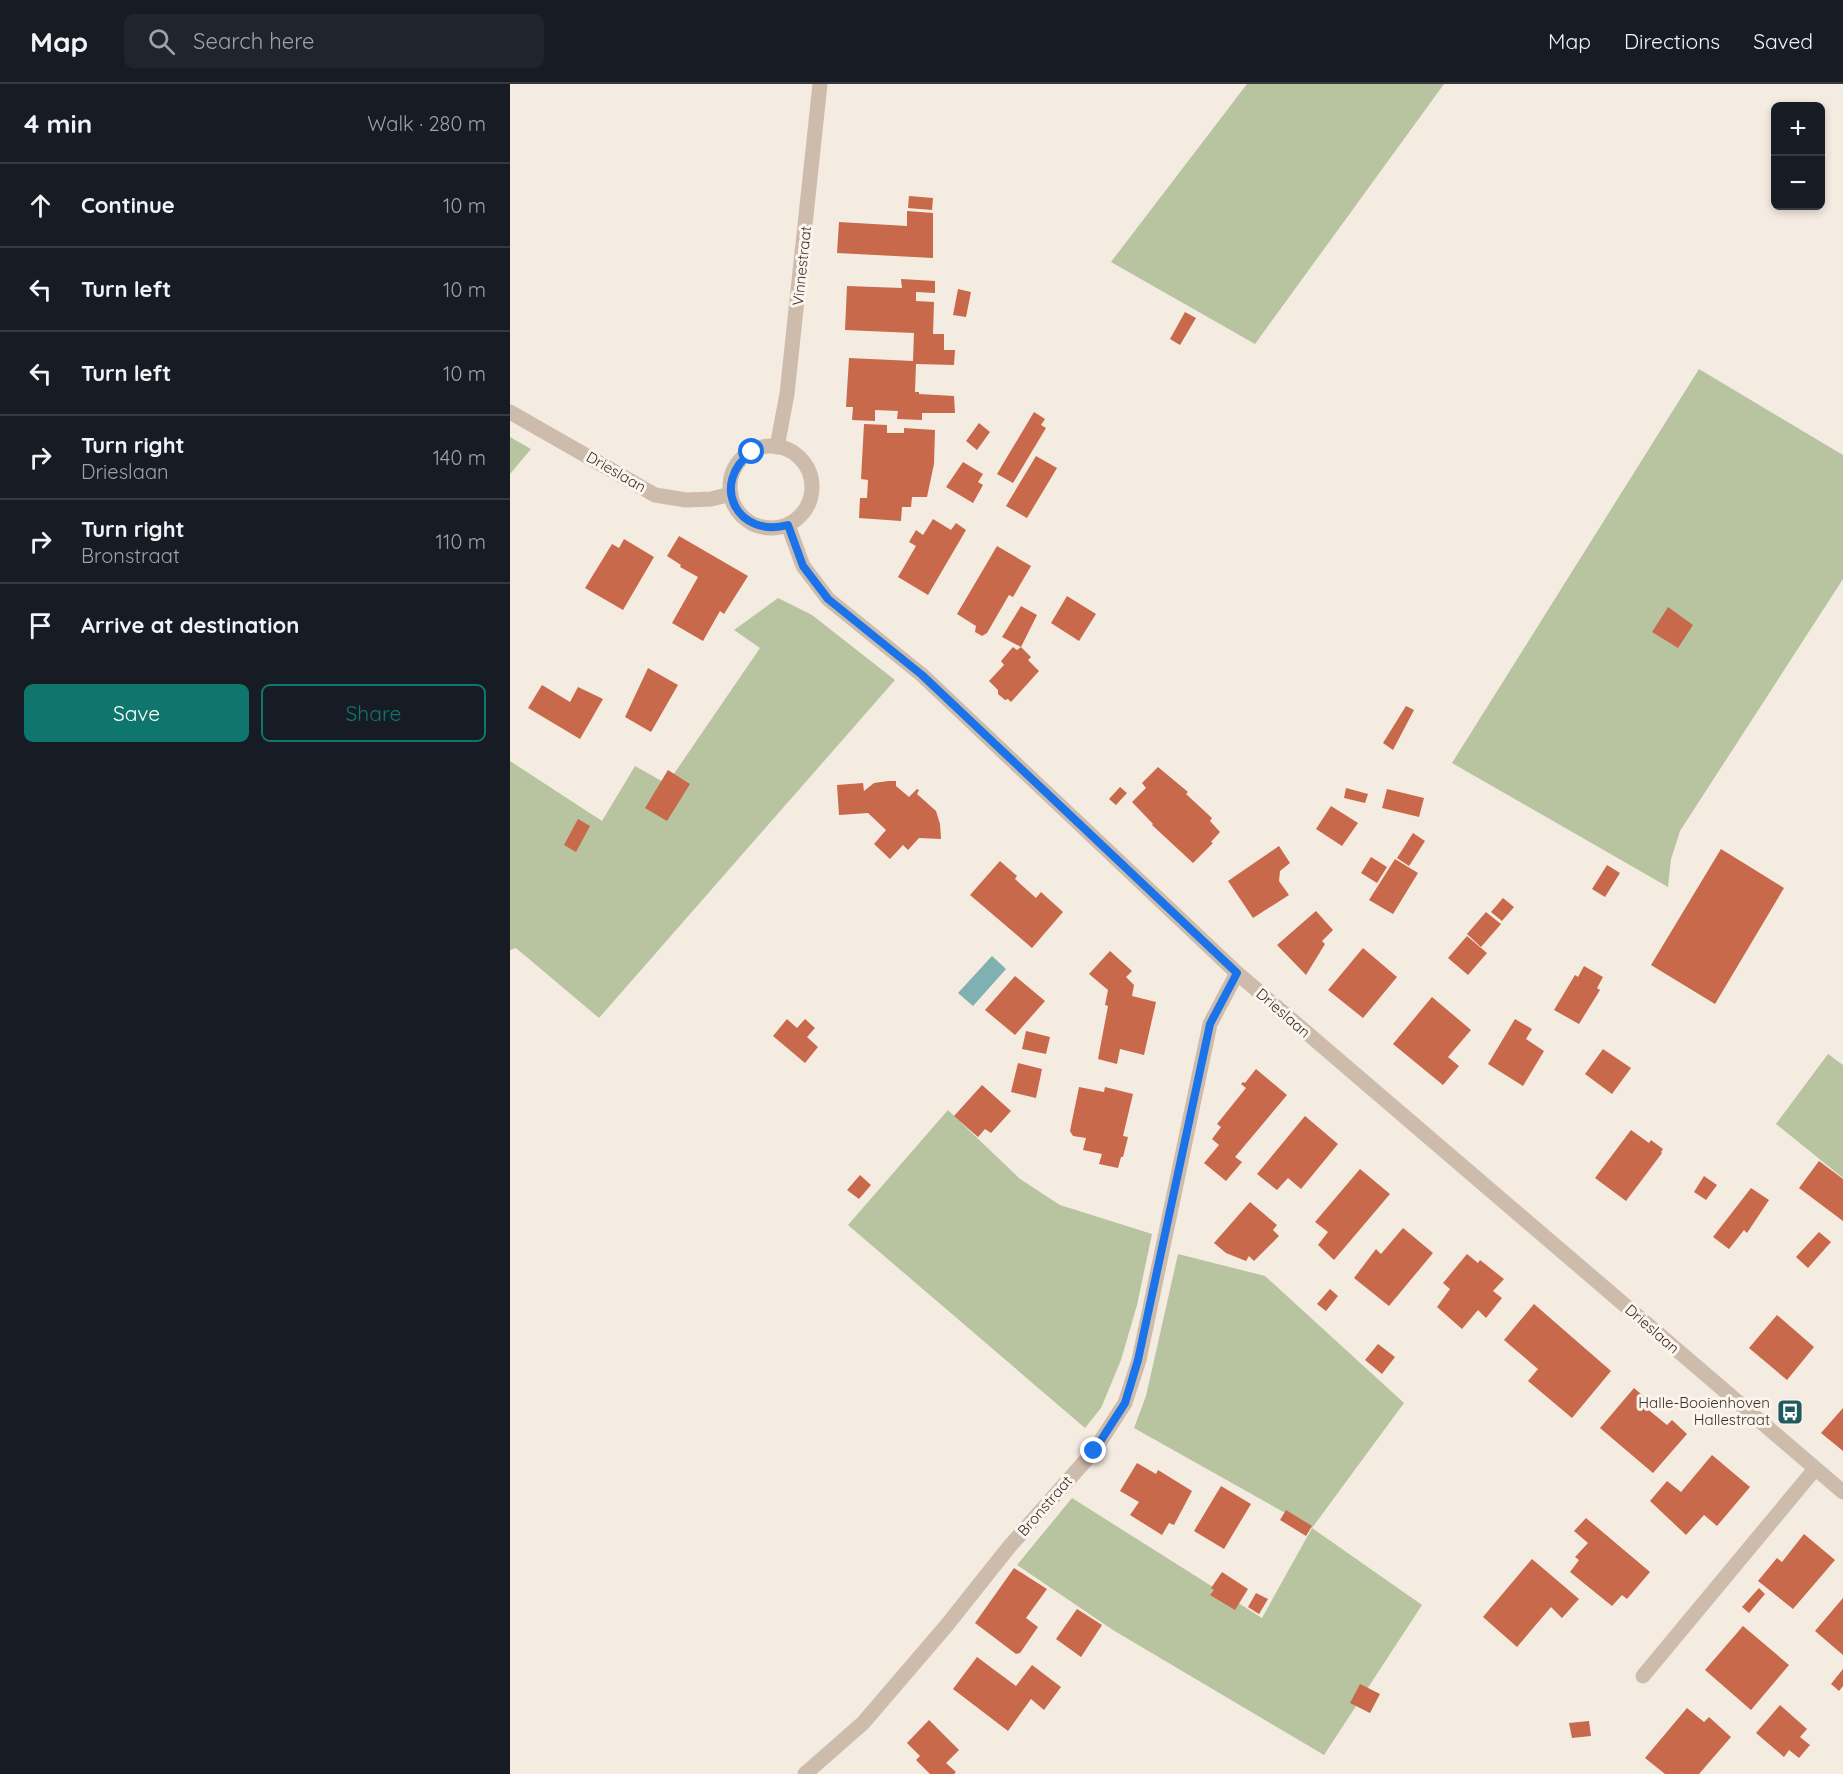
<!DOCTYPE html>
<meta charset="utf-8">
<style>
body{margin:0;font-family:Quicksand,sans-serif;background:#20242c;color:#f1f3f6}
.controls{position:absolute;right:18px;top:18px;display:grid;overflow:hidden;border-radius:9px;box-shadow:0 3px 9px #0003}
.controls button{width:54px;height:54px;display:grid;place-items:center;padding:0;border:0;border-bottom:2px solid #363941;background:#171b24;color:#f1f3f6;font:30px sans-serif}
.stop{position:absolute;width:18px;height:18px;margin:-14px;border:4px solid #1a73e8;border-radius:50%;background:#fff}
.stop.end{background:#1a73e8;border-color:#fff;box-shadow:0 2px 6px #0008}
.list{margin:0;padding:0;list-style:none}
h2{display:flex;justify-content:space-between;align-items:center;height:78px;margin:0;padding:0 24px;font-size:26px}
h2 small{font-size:20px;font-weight:400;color:#9ea1a6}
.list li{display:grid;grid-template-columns:39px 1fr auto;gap:18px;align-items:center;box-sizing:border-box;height:84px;padding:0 24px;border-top:2px solid #363941}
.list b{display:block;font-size:22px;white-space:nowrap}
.list p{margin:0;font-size:20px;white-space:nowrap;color:#9ea1a6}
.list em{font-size:20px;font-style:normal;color:#9ea1a6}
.actions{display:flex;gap:12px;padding:18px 24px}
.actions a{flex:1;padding:14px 0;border:2px solid #0f766e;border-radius:9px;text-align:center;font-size:21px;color:#0f766e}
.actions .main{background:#0f766e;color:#fff}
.icon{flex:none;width:33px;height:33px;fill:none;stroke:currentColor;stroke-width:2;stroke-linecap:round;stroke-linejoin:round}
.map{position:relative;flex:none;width:1333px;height:1690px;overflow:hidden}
header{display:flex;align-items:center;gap:36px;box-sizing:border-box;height:84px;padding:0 30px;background:#171b24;border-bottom:2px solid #363941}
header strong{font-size:28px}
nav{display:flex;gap:33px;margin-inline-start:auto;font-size:21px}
.search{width:420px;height:54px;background:#20242c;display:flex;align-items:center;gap:15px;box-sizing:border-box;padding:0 21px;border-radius:9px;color:#9ea1a6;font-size:22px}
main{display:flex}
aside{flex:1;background:#171b24}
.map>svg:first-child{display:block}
.green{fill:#b8c4a0}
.water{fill:#7fb0b2}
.building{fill:#c8694b}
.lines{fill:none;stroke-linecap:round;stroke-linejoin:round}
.minor{stroke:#cdbbac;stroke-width:15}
.tertiary{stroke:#cdbbac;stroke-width:15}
.route{stroke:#1a73e8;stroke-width:8}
.labels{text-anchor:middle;stroke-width:6;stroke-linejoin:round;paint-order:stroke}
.street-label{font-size:15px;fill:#3b302b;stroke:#fbf5ee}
.poi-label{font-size:15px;fill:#3b302b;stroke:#fbf5ee;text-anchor:end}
</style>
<header>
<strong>Map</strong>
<div class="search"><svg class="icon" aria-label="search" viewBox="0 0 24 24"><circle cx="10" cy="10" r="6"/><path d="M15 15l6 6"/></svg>Search here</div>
<nav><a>Map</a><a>Directions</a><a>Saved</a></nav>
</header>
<main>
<aside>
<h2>4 min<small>Walk · 280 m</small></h2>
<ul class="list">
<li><svg class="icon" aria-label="ahead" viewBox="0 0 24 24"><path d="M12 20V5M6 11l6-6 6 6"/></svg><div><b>Continue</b></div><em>10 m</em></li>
<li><svg class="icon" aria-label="left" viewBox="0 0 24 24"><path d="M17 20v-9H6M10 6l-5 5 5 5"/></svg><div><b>Turn left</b></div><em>10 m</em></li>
<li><svg class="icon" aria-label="left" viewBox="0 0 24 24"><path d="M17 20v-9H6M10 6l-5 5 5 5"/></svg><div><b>Turn left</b></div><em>10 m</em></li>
<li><svg class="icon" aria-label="right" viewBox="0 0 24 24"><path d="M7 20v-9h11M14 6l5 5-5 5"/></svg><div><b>Turn right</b><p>Drieslaan</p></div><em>140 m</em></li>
<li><svg class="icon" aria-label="right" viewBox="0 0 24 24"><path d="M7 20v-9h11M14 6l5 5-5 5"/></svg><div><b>Turn right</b><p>Bronstraat</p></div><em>110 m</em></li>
<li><svg class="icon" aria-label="arrive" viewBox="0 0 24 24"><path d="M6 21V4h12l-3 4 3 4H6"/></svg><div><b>Arrive at destination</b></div></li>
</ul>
<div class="actions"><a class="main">Save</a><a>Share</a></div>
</aside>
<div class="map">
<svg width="1333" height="1690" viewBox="0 0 1333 1690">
<rect width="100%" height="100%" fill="#f4ebe1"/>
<path class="green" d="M737 0H934L745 260 601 178Z
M1189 285 1333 371V495L1170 747 1161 775 1158 803 942 679Z
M0 353 21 365 0 390Z
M268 514 302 531 385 596 89 934 6 864 0 866V677L92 737 125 682 157 700 250 564 224 546Z
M1318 970 1333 981V1094L1266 1040Z
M438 1026 510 1095 550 1121 642 1150 627 1221 611 1276 591 1324 575 1344 338 1141Z
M668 1170 755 1192 894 1319 802 1444 912 1521 814 1671 603 1546 507 1481 562 1414 752 1534 802 1444 624 1344 636 1312Z"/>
<path class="water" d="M482 872 496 885 463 922 448 909Z"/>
<path class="building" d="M399 112 423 114 422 126 398 124Z
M397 127 423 129V174L327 169 329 138 397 142Z
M391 195 425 197V209L406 208V217L424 218 423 250H434V266H445L444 281 406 280 405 308H409V310L444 312 445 329H412V336L387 335 388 327 365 326V337L342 336 343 323H336L339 274 403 277 404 249 335 246 337 202 392 204Z
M448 205 461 208 456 233 443 231Z
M675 228 686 234 670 261 660 255Z
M524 328 535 335 531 341 536 344 503 399 487 390Z
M469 339 480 348 467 366 456 357Z
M354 340 377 341V349H394V344L425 346 424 380 417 413H402L401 423H392L391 437 349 434 350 414H357L358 396 351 395Z
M526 372 547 384 517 434 496 422Z
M453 378 473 390 468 398 473 401 463 419 436 403Z
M423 435 441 446 446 439 456 446 418 511 388 493 406 462 399 458 406 446 413 451Z
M169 452 238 492 214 530 210 527 193 557 162 539 188 493 170 483 171 481 157 472Z
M114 455 144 473 113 526 75 504 102 460 109 464Z
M487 462 521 482 503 513 499 511 477 549 472 552 465 548 466 542 447 530Z
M557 512 586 530 569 557 541 539Z
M511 522 527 531 511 563 492 553Z
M1158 523 1183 541 1168 564 1142 548Z
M503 563 507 566 511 563 521 573 518 576 529 587 501 618 498 615 495 616 488 610V606L479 597 494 581 491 577Z
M138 584 168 601 141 648 115 633Z
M32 601 60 618 68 603 93 615 70 655 18 624Z
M896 622 904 626 883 666 873 659Z
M648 683 678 708 676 710 702 734 700 737 710 748 701 758 703 759 683 779 642 741 643 740 622 718 636 704 632 699Z
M158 686 180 700 157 737 135 724Z
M378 697H386V702L399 713 407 705 409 706 407 710 426 727 430 740 431 755 409 754 398 766 393 761 380 775 364 760 376 746 358 729 329 731 327 701 353 699 354 707 364 699Z
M610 703 617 709 606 721 599 715Z
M836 704 858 710 855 719 834 714Z
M877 705 914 714 909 733 872 724Z
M821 722 848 739 832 762 806 745Z
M68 735 80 742 66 768 54 761Z
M903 749 915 757 899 782 887 774Z
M769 762 780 779 770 787 769 797 779 811 743 834 718 797Z
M1211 765 1274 804 1205 920 1141 881Z
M861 773 877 783 867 799 851 789Z
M885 775 908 789 883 830 859 816Z
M490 777 507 792 505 795 526 814 531 808 553 828 522 864 460 811Z
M1097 781 1110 789 1095 813 1082 805Z
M993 814 1004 823 992 837 981 828Z
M806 827 823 846 812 857 815 860 796 891 767 861Z
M976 828 991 840 971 863 957 850Z
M957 852 977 869 958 891 938 874Z
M853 864 887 893 853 934 818 906Z
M600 867 622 887 616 893 624 901 622 912 646 918 634 971 610 965 607 980 588 975 598 922 595 921 598 906 579 890Z
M1074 882 1093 893 1087 904 1090 906 1069 940 1044 926 1065 891 1068 893Z
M505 892 535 917 505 951 475 926Z
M922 913 961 946 938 973 949 982 933 1001 883 960Z
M277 935 287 944 295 935 305 944 297 953 308 963 295 979 263 952Z
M1005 935 1022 945 1016 955 1034 967 1013 1002 978 980Z
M516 947 540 953 536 970 512 965Z
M1093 965 1121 984 1102 1010 1075 990Z
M508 979 532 985 526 1014 501 1008Z
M746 985 777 1011 725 1073 732 1078 716 1097 694 1079 709 1061 702 1055 711 1043 707 1040 736 1004 731 1000 733 998 735 999Z
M472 1001 501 1027 481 1049 475 1045 468 1053 444 1032Z
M569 1003 594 1008 595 1003 623 1010 613 1052 618 1053 613 1073H611L608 1084 589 1080 592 1070 573 1066 576 1054 563 1052 560 1047Z
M795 1032 828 1060 791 1105 778 1094 767 1106 747 1090Z
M1121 1046 1139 1059 1141 1056 1153 1065 1151 1068 1152 1069 1116 1117 1085 1094Z
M1309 1077 1333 1095V1137L1289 1104Z
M850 1085 880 1110 824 1176 808 1161 818 1148 805 1138Z
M350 1091 361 1101 349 1115 337 1106Z
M1194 1092 1207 1101 1196 1116 1184 1108Z
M1241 1104 1259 1116 1237 1149 1234 1146 1219 1165 1203 1153Z
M740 1118 767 1141 763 1146 769 1152 744 1177 739 1172 736 1177 716 1169 704 1159Z
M893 1144 923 1169 879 1222 844 1194 866 1165 871 1170Z
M1309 1148 1321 1158 1298 1184 1286 1173Z
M957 1170 968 1179 970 1176 994 1195 983 1207 992 1214 976 1234 968 1226 952 1245 927 1223 940 1205 933 1199Z
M820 1205 828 1212 816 1227 807 1220Z
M1024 1220 1101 1287 1062 1334 1018 1297 1028 1285 994 1256Z
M1267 1231 1304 1263 1277 1296 1239 1264Z
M868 1260 885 1273 872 1290 855 1276Z
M1124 1304 1140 1318 1135 1323 1157 1341 1162 1336 1177 1350 1143 1389 1090 1344Z
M1333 1324V1367L1311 1349Z
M1202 1371 1240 1403 1207 1442 1194 1431 1176 1451 1140 1417 1157 1397 1171 1408Z
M627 1379 646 1390 648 1386 682 1407 664 1441 659 1439 652 1451 620 1431 629 1418 610 1407Z
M711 1402 741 1420 714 1465 684 1447Z
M776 1426 802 1442 796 1452 770 1436Z
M1076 1434 1140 1488 1117 1515 1112 1511 1102 1522 1060 1488 1069 1476 1065 1473 1078 1459 1064 1447Z
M1294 1450 1325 1476 1283 1525 1248 1497 1267 1474 1272 1478Z
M1022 1475 1069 1515 1052 1534 1041 1523 1007 1563 973 1533Z
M504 1484 537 1505 516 1534 528 1543 510 1569 506 1570 465 1539Z
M712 1488 738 1505 725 1526 700 1511 704 1506 701 1504Z
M1249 1504 1255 1510 1239 1529 1232 1523Z
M746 1509 758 1515 749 1530 738 1523Z
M1333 1514V1571L1305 1547Z
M567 1525 592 1541 571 1573 546 1555Z
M1233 1542 1279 1581 1241 1626 1195 1586Z
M467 1573 506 1602 522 1581 551 1603 534 1626 521 1615 498 1647 443 1605Z
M1333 1585V1602L1329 1607 1321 1600Z
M850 1600 870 1610 860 1629 840 1619Z
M1270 1621 1297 1645 1290 1653 1300 1661 1289 1674 1279 1666 1274 1673 1246 1649Z
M1177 1624 1194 1638 1199 1633 1221 1653 1189 1690H1155L1135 1674Z
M419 1636 449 1666 436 1679 446 1688 444 1690H420L406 1676 410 1672 397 1659Z
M1079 1637 1081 1652 1062 1654 1059 1639Z"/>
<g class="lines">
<path class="minor" d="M267 363 277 310 310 0
M1133 1592 1305 1385
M295 1690 353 1639 437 1541 499 1463 584 1367 615 1319 629 1276 700 940 727 889"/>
<path class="tertiary" d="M0 328 145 411 176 416 201 415 221 410
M220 403a41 41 0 1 1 82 0a41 41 0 1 1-82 0Z
M278 441 293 482 318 515 412 591 727 889 1333 1408"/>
</g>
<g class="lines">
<path class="route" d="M242 368C199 399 227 455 278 441L293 482 318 515 412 591 727 889 700 940 628 1276 615 1319 584 1367"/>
</g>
<defs>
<symbol id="bus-square" viewBox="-11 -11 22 22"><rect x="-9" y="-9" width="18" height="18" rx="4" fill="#1f5a5e" stroke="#fbf5ee"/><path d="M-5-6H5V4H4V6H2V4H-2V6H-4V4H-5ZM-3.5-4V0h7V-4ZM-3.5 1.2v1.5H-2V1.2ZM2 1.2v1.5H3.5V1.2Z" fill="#fff"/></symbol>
</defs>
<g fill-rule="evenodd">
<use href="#bus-square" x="1265" y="1313" width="30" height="30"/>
</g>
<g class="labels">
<g class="street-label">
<text transform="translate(292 182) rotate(-84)" y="5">Vinnestraat</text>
<text transform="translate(106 388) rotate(30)" y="5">Drieslaan</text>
<text transform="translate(773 929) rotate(41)" y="5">Drieslaan</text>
<text transform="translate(1142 1245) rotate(41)" y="5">Drieslaan</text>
<text transform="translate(535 1422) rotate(-49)" y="5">Bronstraat</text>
</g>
<g class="poi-label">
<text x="1260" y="1324">Halle-Booienhoven<tspan x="1260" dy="17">Hallestraat</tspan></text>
</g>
</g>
</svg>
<div class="controls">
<button>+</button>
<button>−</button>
</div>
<div class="stop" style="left:242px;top:368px"></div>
<div class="stop end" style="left:584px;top:1367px"></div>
</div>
</main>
